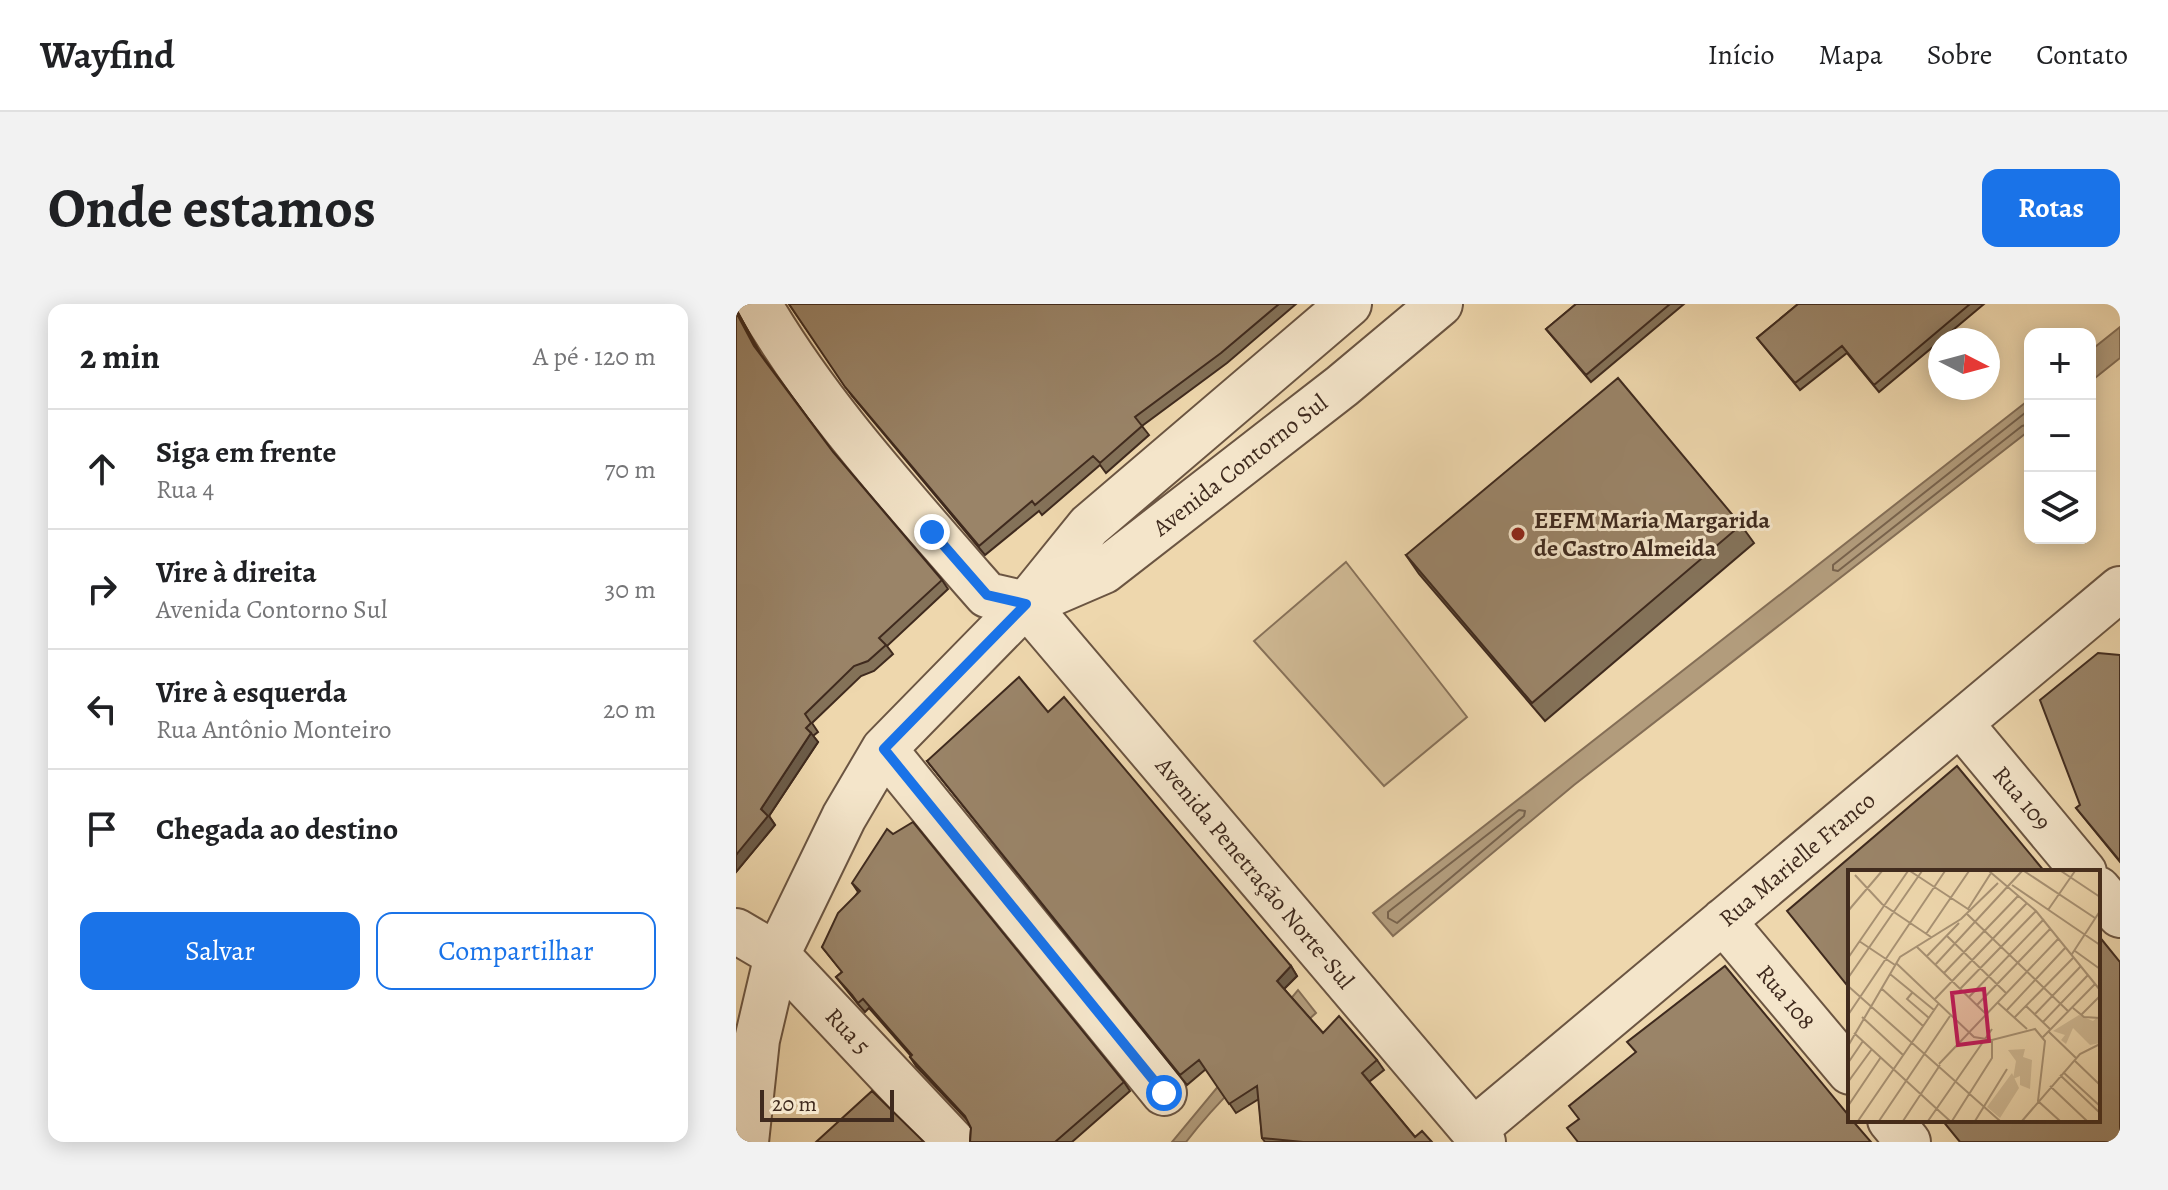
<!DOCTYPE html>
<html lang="pt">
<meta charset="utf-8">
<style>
body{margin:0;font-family:Alegreya,serif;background:#f2f2f2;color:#202124}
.controls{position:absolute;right:24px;top:24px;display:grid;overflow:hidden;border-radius:16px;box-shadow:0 4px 20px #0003}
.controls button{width:72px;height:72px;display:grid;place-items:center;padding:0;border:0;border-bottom:2px solid #e0e0e0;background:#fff;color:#202124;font:40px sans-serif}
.compass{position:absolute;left:1192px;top:24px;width:72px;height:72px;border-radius:50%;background:#fff;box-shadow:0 4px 20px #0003;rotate:96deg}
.scale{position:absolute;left:24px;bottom:20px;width:134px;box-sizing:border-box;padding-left:8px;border:4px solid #3f2a1e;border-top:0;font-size:22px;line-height:28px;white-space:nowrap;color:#3f2a1e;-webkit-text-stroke:6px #f4e5ca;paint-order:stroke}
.stop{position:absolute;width:24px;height:24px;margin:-18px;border:6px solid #1a73e8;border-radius:50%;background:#fff}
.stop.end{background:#1a73e8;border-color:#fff;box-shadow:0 2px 8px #0008}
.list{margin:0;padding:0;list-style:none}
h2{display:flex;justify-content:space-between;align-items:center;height:104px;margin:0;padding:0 32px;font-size:34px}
h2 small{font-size:26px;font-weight:400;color:#757577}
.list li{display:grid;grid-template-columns:52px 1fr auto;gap:24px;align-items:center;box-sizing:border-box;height:120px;padding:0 32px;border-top:2px solid #e0e0e0}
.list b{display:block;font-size:30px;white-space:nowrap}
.list p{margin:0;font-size:26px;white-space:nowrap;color:#757577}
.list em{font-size:26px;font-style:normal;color:#757577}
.actions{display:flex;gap:16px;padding:24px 32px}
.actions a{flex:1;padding:18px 0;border:2px solid #1a73e8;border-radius:16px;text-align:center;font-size:28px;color:#1a73e8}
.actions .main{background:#1a73e8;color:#fff}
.icon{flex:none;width:44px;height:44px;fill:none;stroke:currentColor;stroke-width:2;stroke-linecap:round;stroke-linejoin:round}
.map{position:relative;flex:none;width:1384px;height:838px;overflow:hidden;border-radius:16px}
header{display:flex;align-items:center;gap:48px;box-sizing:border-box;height:112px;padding:0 40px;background:#fff;border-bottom:2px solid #e0e0e0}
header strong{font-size:38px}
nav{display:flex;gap:44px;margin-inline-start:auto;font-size:28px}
.intro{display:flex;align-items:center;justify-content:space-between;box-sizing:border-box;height:192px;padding:0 48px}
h1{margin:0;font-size:56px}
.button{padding:20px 36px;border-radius:16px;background:#1a73e8;color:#fff;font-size:28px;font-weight:700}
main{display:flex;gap:48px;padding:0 48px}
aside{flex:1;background:#fff;border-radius:16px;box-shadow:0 4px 20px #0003}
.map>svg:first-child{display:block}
.green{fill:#d0ba95;stroke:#88725a;stroke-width:2}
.water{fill:#b29c7c;stroke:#846e56;stroke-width:2}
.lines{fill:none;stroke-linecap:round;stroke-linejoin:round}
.shore{stroke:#78634d;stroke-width:2}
.minor-casing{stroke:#6b5542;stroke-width:48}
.minor{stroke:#f4e5ca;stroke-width:44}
.wall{fill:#847259;stroke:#3f2a1e;stroke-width:2}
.shaded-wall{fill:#6c5c49;stroke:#3f2a1e;stroke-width:2}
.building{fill:#9a8468;stroke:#3f2a1e;stroke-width:2}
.route{stroke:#1a73e8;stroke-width:10}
.poi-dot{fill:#8f2418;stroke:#f4e5ca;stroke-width:3}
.labels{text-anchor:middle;stroke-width:6;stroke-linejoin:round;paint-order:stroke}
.street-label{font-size:24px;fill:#3f2a1e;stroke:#f4e5ca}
.poi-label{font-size:24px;font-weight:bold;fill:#3f2a1e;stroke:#f4e5ca;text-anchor:start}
.inset-road{fill:none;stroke:#a89274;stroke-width:2}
.view{fill:#c2185b;fill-opacity:0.15;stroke:#c2185b;stroke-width:4}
.inset-edge{fill:none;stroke:#3f2a1e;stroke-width:4}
</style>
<header>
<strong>Wayfind</strong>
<nav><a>Início</a><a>Mapa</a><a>Sobre</a><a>Contato</a></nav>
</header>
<div class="intro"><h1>Onde estamos</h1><a class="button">Rotas</a></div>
<main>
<aside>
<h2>2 min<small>A pé · 120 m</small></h2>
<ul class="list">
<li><svg class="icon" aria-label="ahead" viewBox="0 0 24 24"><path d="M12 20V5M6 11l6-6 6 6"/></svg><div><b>Siga em frente</b><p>Rua 4</p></div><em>70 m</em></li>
<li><svg class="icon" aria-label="right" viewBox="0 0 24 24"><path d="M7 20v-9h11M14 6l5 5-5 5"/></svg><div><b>Vire à direita</b><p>Avenida Contorno Sul</p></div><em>30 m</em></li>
<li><svg class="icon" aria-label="left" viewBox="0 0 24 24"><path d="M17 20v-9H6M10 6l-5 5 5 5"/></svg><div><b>Vire à esquerda</b><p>Rua Antônio Monteiro</p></div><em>20 m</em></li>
<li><svg class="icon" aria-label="arrive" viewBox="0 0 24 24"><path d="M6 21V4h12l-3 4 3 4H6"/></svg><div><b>Chegada ao destino</b></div></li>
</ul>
<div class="actions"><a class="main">Salvar</a><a>Compartilhar</a></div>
</aside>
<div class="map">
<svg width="1384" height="838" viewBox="0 0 1384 838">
<rect width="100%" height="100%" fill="#eed7ad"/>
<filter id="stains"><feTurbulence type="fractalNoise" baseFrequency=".0025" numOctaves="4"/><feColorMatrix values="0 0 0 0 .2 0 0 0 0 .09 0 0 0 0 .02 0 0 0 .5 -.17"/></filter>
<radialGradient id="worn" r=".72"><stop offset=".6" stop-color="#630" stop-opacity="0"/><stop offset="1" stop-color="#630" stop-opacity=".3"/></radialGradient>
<path class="green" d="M610 258 731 413 648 482 518 337Z"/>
<path class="water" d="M1384 23V54L1354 78V47Z
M1294 95V126L838 481 657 632 637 609Z
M562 686 580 709C532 752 490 786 450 838H436Z"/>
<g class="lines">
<path class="shore" d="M1294 105 1097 261V266L1102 267 1286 122 1294 120
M783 506 789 507 788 512 661 619 652 614V608Z"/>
<defs>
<path id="minor" d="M23 0C81 100 161 187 236 274L251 291 290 300
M296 298 368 267 606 82 704 0
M290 300 747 838
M1224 419 1348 568
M148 445 428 789
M1362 585 1384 611
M987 617 1114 768
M0 627 41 651 217 838
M1154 816 1172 838
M738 826 1384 285
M10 838 21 736 41 651 108 513 148 445 290 300 353 222 613 0"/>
</defs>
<use href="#minor" class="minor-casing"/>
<use href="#minor" class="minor"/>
</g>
<path class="wall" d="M53 0H560L491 59 406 122 413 131 370 169 364 161 306 211 303 207 249 251 116 92Z
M840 0H948L855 78 810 25Z
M1062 0H1248L1143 88 1111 49 1064 86 1021 34Z
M0 5 24 49 97 148 206 276 212 285 151 342 157 350 138 367 125 372 76 419 82 428 77 432 82 438 33 512 39 521 0 568Z
M1005 221 1018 239 809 417 683 270 670 251Z
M1384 351V558L1340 504 1344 501Z
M312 408 555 662 561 672 548 685 587 729 641 756 648 766 633 778 679 833 696 838H529L526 834 523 795 500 809 470 765 451 781 191 457Z
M116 579 388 778 394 787 336 838H234L235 824 232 817 180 762 174 753 175 752 133 704 129 708 122 700 100 673 106 668 86 643 122 588Z"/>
<path class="shaded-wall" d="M0 5 25 51 18 42 0 8Z
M75 429 82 438 33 512 39 521 0 568V551L25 505Z
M555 662 561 672 547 686 541 677Z"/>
<path class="building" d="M53 0H543L485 49 399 113 406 122 364 159 357 152 299 201 296 197 243 242 109 83Z
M840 0H934L850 71 810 25Z
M1062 0H1234L1138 81 1106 42 1059 79 1021 34Z
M0 8 18 42 97 148 206 276 143 334 150 341 132 357 118 362 69 410 75 419 70 424 75 429 25 505 32 512 0 551Z
M882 74 1005 221 796 399 670 251Z
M1362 349 1384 351V557L1340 504 1344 501 1304 396Z
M283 373 312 408 328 393 555 662 541 677 587 729 603 712 641 756 626 769 679 833 686 827 696 838H567L526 834 521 782 493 800 463 756 444 771 191 457Z
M1221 462 1309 568H1114V685L1051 607Z
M177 518 388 778 319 838H234L235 824 229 812 174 753 176 751 127 695 122 699 116 691 100 673 106 668 86 643 102 609 124 587 116 579 151 525 157 530Z
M1362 631 1384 658V838H1224L1206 816H1362Z
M989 662 1114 813V816H1116L1135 838H842L831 824 843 815 833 802 900 748 891 738Z
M136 787 188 838H80Z"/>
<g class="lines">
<path class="route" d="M196 228 251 291 290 300 148 445 428 789"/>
</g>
<circle class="poi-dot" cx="782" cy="230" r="8"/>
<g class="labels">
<g class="street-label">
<text transform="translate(504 161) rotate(-38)" y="8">Avenida Contorno Sul</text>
<text transform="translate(1286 494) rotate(50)" y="8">Rua 109</text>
<text transform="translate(1061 555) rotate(-40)" y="8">Rua Marielle Franco</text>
<text transform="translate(519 569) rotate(50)" y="8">Avenida Penetração Norte-Sul</text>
<text transform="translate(1050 693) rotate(50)" y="8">Rua 108</text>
<text transform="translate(112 727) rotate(47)" y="8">Rua 5</text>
</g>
<g class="poi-label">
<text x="798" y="224">EEFM Maria Margarida<tspan x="798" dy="28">de Castro Almeida</tspan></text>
</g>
</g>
<g transform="translate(1112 566)">
<rect width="252" height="252" fill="#eed7ad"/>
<path d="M231 145 245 151 252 145V173L242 175 225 158 218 174 213 170 217 165 205 161ZM177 179 175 187 184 190 182 219 172 215V206L165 209 168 191 160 180ZM164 203 171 218 152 248 139 237Z" fill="#d0ba95"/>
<path class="inset-road" d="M62 1 123 41M141 1 188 41 252 120M176 1 247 48M213 1 252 27M7 5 34 34 83 67M164 15 252 75M120 39 143 3M200 40 227 1M0 41 34 1M119 44 221 142M78 64 121 1M99 66 158 123M11 71 47 95M69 77 138 144M227 81 252 99M224 84 252 41M79 86 111 53M0 88 60 1M48 93 126 167 144 170 187 159 197 171 190 231 212 251M87 95 174 1M96 103 170 26M42 104 86 140M0 108 74 1M0 116 152 251M33 118 75 156M112 119 188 41M64 123 59 129 81 148M121 127 196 49M86 130 179 33M149 132 179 159M129 135 203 58M178 136 203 160M225 138 236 147 252 148M158 141 218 77M187 144 233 96M0 145 97 1M233 145 252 126M14 147 55 185M166 148 226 87M195 152 240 105M201 162 228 188M6 163 102 251M195 167 247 114M0 176 52 87 113 49 150 13M226 190 252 215M0 193 15 171M91 194 211 68M215 202 252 236M212 205 252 243M0 212 24 179M202 216 239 251M0 236 33 187M10 251 91 133M31 251 102 146M55 251 92 195M80 251 144 159M104 251 144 188V170M127 251 159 199M174 251 232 184 252 174"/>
<path class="view" d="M136 119 141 171 110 175 104 123Z"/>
<rect width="252" height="252" class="inset-edge"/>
</g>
<rect width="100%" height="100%" filter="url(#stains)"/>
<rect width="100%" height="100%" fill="url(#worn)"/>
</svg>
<div class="controls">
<button>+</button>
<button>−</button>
<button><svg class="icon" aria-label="layers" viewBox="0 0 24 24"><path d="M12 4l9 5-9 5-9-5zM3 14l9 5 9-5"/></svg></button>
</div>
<svg class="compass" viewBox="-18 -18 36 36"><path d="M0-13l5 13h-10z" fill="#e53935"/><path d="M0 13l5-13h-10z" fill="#757577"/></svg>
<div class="scale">20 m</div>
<div class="stop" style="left:428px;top:789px"></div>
<div class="stop end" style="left:196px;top:228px"></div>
</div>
</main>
